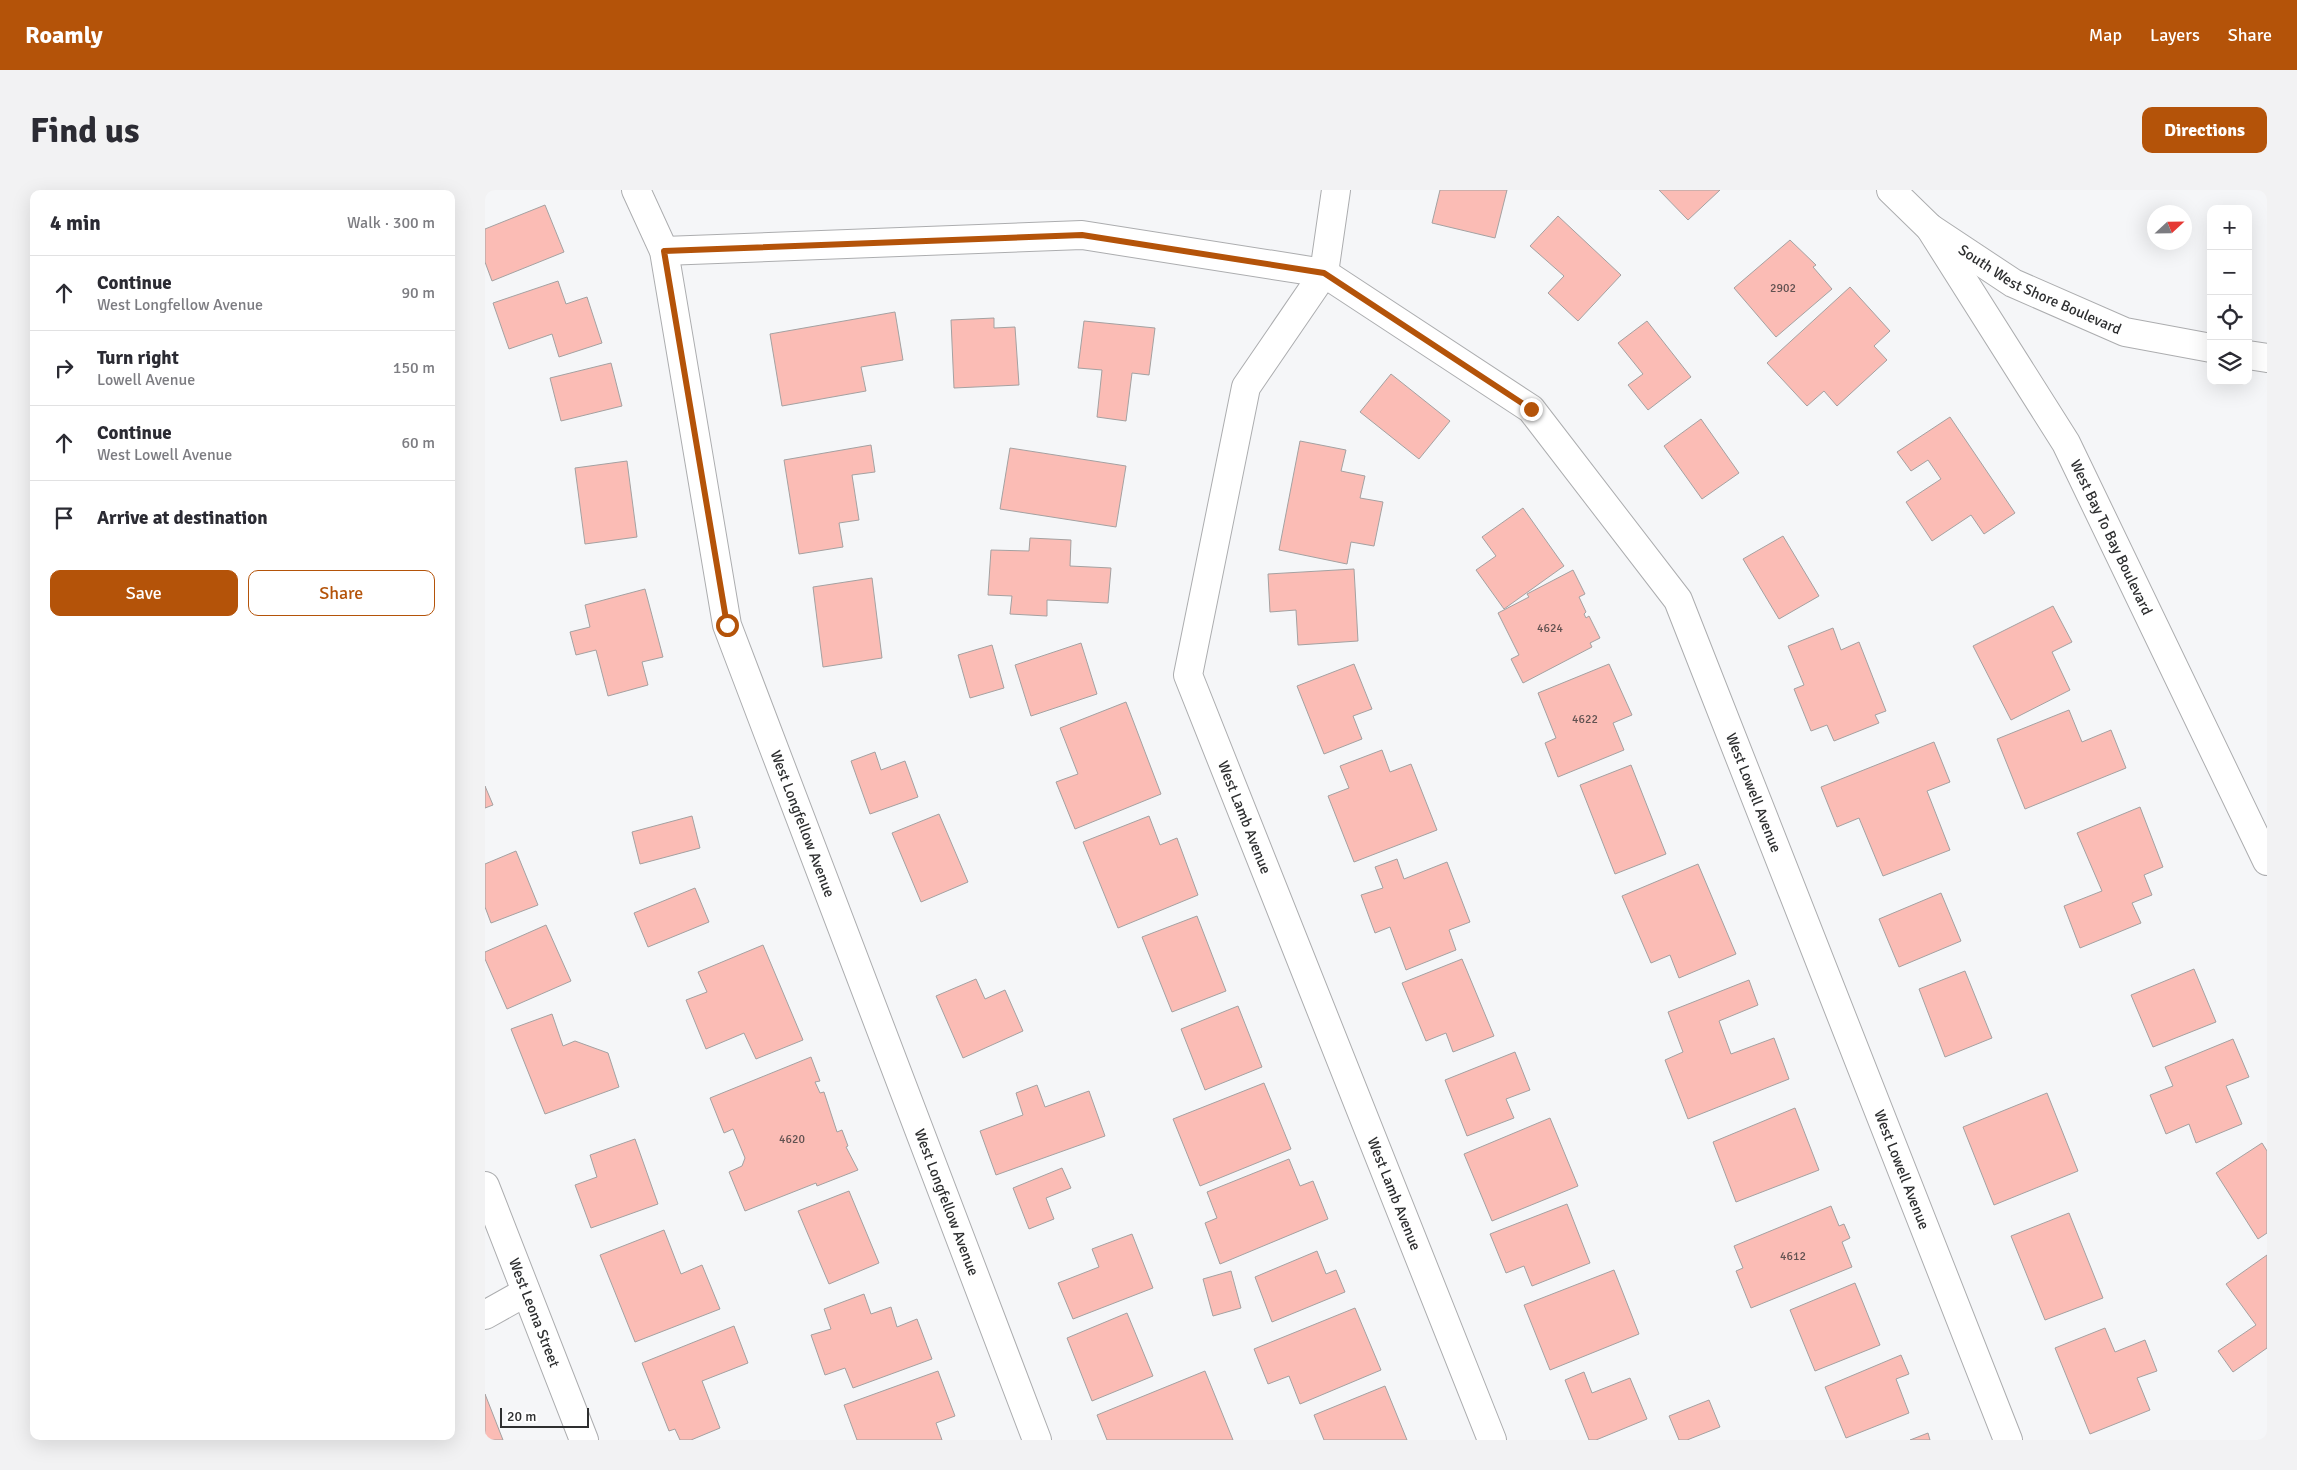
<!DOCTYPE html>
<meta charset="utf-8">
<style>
body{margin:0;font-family:Signika,sans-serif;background:#f2f2f3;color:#2b2b33}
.controls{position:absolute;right:15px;top:15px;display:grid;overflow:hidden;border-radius:10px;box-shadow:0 5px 20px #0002}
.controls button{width:45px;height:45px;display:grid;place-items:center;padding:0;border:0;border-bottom:1px solid #e1e1e2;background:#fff;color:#2b2b33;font:25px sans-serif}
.compass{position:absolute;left:1662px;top:15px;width:45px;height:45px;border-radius:50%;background:#fff;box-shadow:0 5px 20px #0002;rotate:68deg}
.scale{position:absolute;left:15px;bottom:12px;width:89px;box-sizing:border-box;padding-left:5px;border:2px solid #2e2f30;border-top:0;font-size:14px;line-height:18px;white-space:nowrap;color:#2e2f30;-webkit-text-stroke:4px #fff;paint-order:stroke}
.stop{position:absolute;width:15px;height:15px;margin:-11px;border:4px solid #b45309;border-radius:50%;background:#fff}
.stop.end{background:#b45309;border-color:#fff;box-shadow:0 1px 5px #0008}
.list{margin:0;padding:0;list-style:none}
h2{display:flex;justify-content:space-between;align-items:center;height:65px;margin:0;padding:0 20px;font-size:21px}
h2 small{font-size:16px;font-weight:400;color:#7c7c81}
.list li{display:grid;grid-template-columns:32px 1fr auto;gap:15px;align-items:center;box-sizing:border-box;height:75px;padding:0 20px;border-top:1px solid #e1e1e2}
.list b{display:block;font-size:19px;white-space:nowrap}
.list p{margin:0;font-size:16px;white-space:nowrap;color:#7c7c81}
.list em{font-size:16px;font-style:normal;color:#7c7c81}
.actions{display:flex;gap:10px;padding:15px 20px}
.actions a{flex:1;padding:11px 0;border:1px solid #b45309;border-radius:10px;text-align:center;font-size:18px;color:#b45309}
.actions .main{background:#b45309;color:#fff}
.icon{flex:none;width:28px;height:28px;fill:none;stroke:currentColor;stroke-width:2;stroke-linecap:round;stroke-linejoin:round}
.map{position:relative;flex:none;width:1782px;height:1250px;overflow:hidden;border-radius:10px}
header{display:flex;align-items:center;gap:30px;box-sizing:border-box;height:70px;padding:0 25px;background:#b45309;color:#fff}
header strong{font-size:24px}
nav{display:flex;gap:28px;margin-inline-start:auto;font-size:18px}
.intro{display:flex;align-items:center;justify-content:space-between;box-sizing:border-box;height:120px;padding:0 30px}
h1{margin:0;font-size:35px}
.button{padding:12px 22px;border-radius:10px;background:#b45309;color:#fff;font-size:18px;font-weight:700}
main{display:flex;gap:30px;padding:0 30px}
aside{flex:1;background:#fff;border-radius:10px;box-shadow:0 5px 20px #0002}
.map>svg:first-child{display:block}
.building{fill:#fbbcb5;stroke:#a4a1a1}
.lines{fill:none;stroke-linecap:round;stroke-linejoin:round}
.minor-casing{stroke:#acadaf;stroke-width:30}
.tertiary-casing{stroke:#acadaf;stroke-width:30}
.minor{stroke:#fff;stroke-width:28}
.tertiary{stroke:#fff;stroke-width:28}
.route{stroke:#b45309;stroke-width:6}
.labels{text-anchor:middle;stroke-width:4.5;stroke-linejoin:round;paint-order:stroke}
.number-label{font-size:12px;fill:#615251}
.street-label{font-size:15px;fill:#2e2f30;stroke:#fff}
</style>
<header>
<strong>Roamly</strong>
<nav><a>Map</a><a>Layers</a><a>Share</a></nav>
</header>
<div class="intro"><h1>Find us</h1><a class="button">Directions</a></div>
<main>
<aside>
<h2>4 min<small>Walk · 300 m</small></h2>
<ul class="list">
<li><svg class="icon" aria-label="ahead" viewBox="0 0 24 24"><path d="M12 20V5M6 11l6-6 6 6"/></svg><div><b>Continue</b><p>West Longfellow Avenue</p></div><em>90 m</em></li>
<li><svg class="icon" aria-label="right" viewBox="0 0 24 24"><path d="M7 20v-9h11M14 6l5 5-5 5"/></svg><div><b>Turn right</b><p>Lowell Avenue</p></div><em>150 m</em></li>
<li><svg class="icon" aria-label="ahead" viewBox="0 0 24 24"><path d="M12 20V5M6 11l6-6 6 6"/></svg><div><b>Continue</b><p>West Lowell Avenue</p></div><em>60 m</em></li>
<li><svg class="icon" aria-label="arrive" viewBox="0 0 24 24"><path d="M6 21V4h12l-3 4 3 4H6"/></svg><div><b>Arrive at destination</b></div></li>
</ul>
<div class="actions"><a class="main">Save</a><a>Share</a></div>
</aside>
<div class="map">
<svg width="1782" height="1250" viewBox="0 0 1782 1250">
<rect width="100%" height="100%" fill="#f5f6f8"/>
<path class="building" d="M955 0H1022L1010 48 947 33Z
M1174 0H1235L1203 30Z
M60 15 79 62 7 91 0 72V39Z
M1073 26 1136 85 1093 131 1063 103 1079 86 1045 56Z
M1305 50 1331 75 1328 77 1347 99 1291 147 1249 98Z
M73 91 81 114 102 107 117 153 74 167 67 144 24 159 8 113Z
M1365 97 1405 141 1389 156 1402 170 1352 216 1339 201 1322 216 1282 173Z
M410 122 418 170 376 177 381 201 297 216 285 144Z
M509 128V138L530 137 534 195 469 198 466 130Z
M599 131 670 138 664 185 647 183 641 231 612 227 617 180 593 178Z
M1162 131 1206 187 1163 220 1143 195 1158 184 1133 153Z
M126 173 137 216 76 231 65 188Z
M906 184 965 231 934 269 875 222Z
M1465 227 1530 323 1499 344 1486 325 1447 351 1421 312 1456 289 1443 270 1426 281 1412 262Z
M1216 229 1254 283 1217 309 1179 256Z
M815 251 861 260 856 281 880 286 875 308 898 312 889 356 866 352 862 374 794 360Z
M386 255 390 282 367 285 374 330 354 333 358 357 314 364 299 270Z
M525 258 641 276 631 337 515 319Z
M142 271 152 347 100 354 90 278Z
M1038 318 1079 376 1019 419 991 380 1011 366 997 347Z
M1298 346 1334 406 1294 429 1258 369Z
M545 348 586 350 585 376 626 378 623 413 562 410V426L525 424 527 406 503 405 506 360 544 361Z
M869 379 873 451 813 455 811 420 785 422 783 384Z
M1088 380 1100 404 1094 407 1101 422 1099 424 1101 428 1104 426 1115 448 1105 453 1107 457 1038 493 1026 469 1034 465 1013 423 1044 407 1042 404Z
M387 388 397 468 338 477 328 397Z
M160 399 178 467 157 472 163 495 123 506 111 460 91 465 85 442 105 437 100 415Z
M1568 416 1587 452 1567 462 1585 500 1526 530 1488 456Z
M1348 438 1356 460 1374 452 1401 521 1390 525 1394 533 1349 551 1342 535 1326 541 1309 499 1319 495 1303 456Z
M596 453 612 504 546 526 530 475Z
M507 455 519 498 485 508 473 465Z
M869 474 887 519 868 526 877 549 839 564 812 496Z
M1124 474 1147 525 1128 533 1139 560 1073 587 1060 553 1071 548 1053 503Z
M641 512 676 604 590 639 571 592 593 584 575 538Z
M1584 520 1597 552 1626 540 1641 578 1540 619 1512 549Z
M1449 552 1465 592 1442 601 1465 660 1398 686 1374 628 1352 637 1336 597Z
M897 560 905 582 926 574 952 640 869 672 843 606 864 598 855 576Z
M390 562 396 580 420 571 433 607 385 624 366 571Z
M1146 575 1181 664 1130 684 1095 595Z
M0 596 8 615 0 618Z
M1655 617 1678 677 1659 685 1667 705 1647 713 1656 733 1595 758 1579 716 1617 701 1592 643Z
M454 624 483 692 436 712 407 643Z
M207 626 215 658 155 674 147 642Z
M664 626 675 655 692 648 713 705 633 738 598 652Z
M31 661 53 715 6 733 0 717V674Z
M912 669 919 689 962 672 985 732 964 740 971 760 921 780 905 737 890 743 876 705 898 698 890 677Z
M1213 674 1251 764 1194 788 1185 765 1166 773 1137 706Z
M210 698 224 732 163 757 149 723Z
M1456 703 1476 751 1414 777 1394 729Z
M712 726 741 801 687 822 657 747Z
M61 735 86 791 22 819 0 769V762Z
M278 755 318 850 271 869 259 843 221 859 201 810 222 802 213 782Z
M977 769 1009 846 968 862 961 843 941 851 917 793Z
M1709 779 1731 832 1668 857 1646 805Z
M1480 781 1507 848 1460 867 1434 799Z
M491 789 500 809 520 800 538 841 478 868 451 806Z
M1264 790 1273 815 1234 831 1246 864 1289 848 1304 889 1203 929 1180 870 1198 862 1183 822Z
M753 816 777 877 720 900 696 839Z
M67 824 78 856 90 851 123 863 134 897 60 924 26 839Z
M1748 849 1764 887 1741 896 1757 934 1711 953 1704 934 1681 944 1665 905 1688 896 1680 877Z
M1030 862 1045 900 1021 909 1029 928 982 946 960 890Z
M326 867 335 891 330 892 335 903 339 902 352 942 357 940 363 956 361 957 373 980 332 996 331 993 260 1021 244 982 257 976 260 968 248 939 239 943 225 908Z
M779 893 806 959 715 996 688 929Z
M552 895 560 917 604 901 620 946 511 985 495 941 538 925 531 903Z
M1562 903 1593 981 1509 1015 1478 937Z
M1310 918 1334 980 1251 1012 1228 952Z
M1065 928 1093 996 1007 1031 979 964Z
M150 949 173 1014 106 1038 90 995 112 987 105 965Z
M1777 953 1782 961V1043L1773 1049 1731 983Z
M804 969 815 996 828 991 843 1029 735 1074 720 1033 732 1028 722 1002Z
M577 978 586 998 561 1008 569 1029 544 1039 528 998Z
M364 1001 394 1073 344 1094 313 1021Z
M1082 1014 1105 1073 1047 1096 1039 1076 1021 1083 1005 1044Z
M1346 1016 1354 1036 1359 1034 1365 1048 1357 1052 1367 1077 1266 1118 1251 1081 1258 1078 1249 1056Z
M1584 1023 1618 1108 1560 1130 1526 1046Z
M179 1040 196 1084 217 1075 235 1119 150 1152 115 1065Z
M647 1044 668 1098 588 1129 573 1093 614 1077 607 1059Z
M832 1061 841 1084 851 1080 860 1102 787 1132 770 1087Z
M1782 1065V1158L1748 1182 1733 1161 1771 1135 1741 1094Z
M1129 1080 1154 1144 1065 1180 1039 1115Z
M746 1081 756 1118 728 1126 718 1089Z
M1370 1093 1395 1155 1330 1181 1305 1120Z
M379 1104 386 1124 406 1117 412 1137 432 1129 447 1169 368 1198 360 1178 340 1185 326 1145 346 1139 339 1119Z
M870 1118 896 1180 815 1214 804 1186 783 1194 769 1159Z
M642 1123 668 1186 607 1211 582 1148Z
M249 1136 263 1173 217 1191 235 1238 206 1250H195L190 1239 184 1241 157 1173Z
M1620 1138 1630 1162 1660 1150 1672 1181 1652 1188 1665 1220 1605 1244 1570 1158Z
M1416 1165 1424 1184 1411 1189 1424 1223 1361 1248 1340 1197Z
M453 1181 470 1226 451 1233 457 1250H372L359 1215Z
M720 1181 748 1250H622L612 1225Z
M1099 1182 1107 1203 1145 1188 1162 1229 1111 1250H1104L1080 1190Z
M900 1196 922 1250H839L829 1225Z
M0 1204 18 1250H0Z
M1224 1210 1235 1237 1202 1250H1194L1184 1226Z
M1443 1243 1445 1250H1425Z"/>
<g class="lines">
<defs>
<g id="minor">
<path id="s1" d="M151 0 179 61 242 435 552 1250"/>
<path id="s2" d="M851 0 839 83 761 197 703 485 1007 1250"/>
<path id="s3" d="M179 61 597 45 839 83 1046 219 1193 410 1523 1250"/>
<path id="s4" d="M0 996 99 1250"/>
<path d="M0 1125 41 1102"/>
</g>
<g id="tertiary">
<path id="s5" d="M1406 0 1445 38 1528 93 1640 142 1726 158"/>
<path id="s6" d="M1445 38 1581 253 1782 671"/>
<path d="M1763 165 1782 168"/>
</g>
</defs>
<use href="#minor" class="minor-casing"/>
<use href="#tertiary" class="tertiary-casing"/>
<use href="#minor" class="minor"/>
<use href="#tertiary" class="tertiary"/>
</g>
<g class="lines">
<path class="route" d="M242 435 179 61 597 45 839 83 1046 219"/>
</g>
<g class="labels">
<g class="number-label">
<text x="1298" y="102">2902</text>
<text x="1065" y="442">4624</text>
<text x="1100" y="533">4622</text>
<text x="307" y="953">4620</text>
<text x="1308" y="1070">4612</text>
</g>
<g class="street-label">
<text dy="5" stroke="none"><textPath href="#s5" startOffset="181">South West Shore Boulevard</textPath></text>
<text dy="5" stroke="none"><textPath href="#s6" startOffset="359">West Bay To Bay Boulevard</textPath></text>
<text dy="5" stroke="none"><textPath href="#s3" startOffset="1359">West Lowell Avenue</textPath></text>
<text dy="5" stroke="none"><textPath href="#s2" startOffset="669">West Lamb Avenue</textPath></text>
<text dy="5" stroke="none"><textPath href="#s1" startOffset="659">West Longfellow Avenue</textPath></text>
<text dy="5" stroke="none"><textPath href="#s3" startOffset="1764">West Lowell Avenue</textPath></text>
<text dy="5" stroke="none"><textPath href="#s2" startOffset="1074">West Lamb Avenue</textPath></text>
<text dy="5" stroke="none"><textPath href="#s1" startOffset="1064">West Longfellow Avenue</textPath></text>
<text dy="5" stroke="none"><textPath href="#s4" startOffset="136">West Leona Street</textPath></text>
</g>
</g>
</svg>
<div class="controls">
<button>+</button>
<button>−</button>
<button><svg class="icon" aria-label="locate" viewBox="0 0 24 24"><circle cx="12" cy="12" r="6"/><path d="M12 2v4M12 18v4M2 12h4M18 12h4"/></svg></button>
<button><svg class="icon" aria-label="layers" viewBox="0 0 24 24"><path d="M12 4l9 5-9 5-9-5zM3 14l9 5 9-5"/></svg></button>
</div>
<svg class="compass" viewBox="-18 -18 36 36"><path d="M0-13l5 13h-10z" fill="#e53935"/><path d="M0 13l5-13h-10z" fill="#7c7c81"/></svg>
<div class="scale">20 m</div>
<div class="stop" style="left:242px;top:435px"></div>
<div class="stop end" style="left:1046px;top:219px"></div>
</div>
</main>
